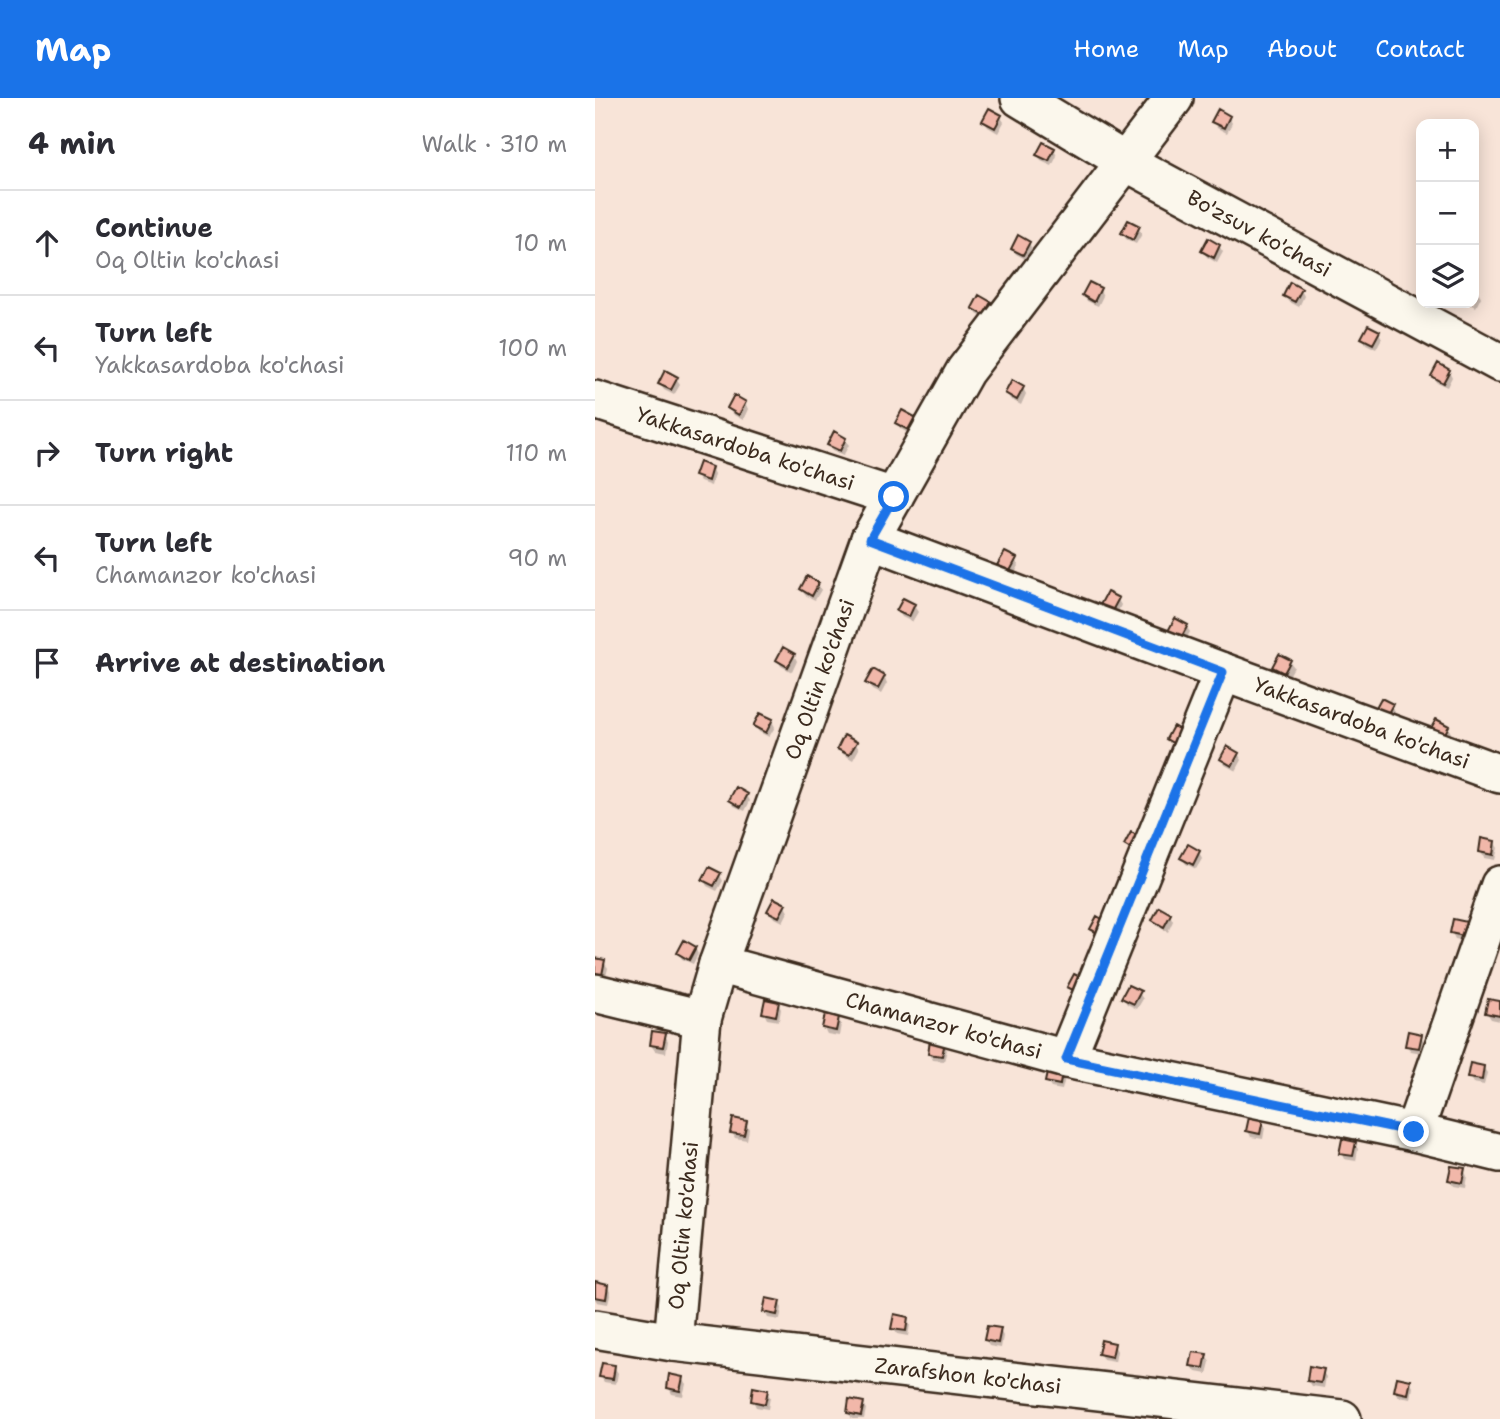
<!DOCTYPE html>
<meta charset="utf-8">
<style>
body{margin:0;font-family:"Shantell Sans",sans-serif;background:#f7f7f7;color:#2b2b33}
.controls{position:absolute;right:21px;top:21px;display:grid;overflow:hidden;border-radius:14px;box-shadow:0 4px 18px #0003}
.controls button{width:63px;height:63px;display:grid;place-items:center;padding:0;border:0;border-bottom:2px solid #e1e1e2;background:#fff;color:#2b2b33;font:35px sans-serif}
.stop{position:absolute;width:21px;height:21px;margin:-16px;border:5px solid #1a73e8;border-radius:50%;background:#fff}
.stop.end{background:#1a73e8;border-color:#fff;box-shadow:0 2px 7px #0008}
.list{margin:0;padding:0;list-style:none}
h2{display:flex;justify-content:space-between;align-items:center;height:91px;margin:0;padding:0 28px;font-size:30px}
h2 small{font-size:23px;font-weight:400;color:#7c7c81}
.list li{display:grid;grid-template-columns:46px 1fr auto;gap:21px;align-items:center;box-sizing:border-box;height:105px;padding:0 28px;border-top:2px solid #e1e1e2}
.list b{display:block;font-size:26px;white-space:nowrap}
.list p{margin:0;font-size:23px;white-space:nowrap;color:#7c7c81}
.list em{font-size:23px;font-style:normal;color:#7c7c81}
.icon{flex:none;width:38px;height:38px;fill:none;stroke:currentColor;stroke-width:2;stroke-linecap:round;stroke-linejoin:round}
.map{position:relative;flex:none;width:905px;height:1321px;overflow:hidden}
header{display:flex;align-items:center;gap:42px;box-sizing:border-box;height:98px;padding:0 35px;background:#1a73e8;color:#fff}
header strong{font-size:33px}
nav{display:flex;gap:38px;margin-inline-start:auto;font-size:24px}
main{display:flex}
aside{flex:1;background:#fff}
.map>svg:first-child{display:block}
.shadow{fill:#0003}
.building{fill:#f1b7a9;stroke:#3b2a1e;stroke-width:2}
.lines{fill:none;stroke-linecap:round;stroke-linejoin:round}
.minor-casing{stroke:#3b2a1e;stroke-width:42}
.minor{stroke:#fbf7ec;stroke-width:37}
.route{stroke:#1a73e8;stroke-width:9}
.labels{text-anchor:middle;stroke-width:6;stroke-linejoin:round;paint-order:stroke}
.street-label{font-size:21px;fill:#3b2a1e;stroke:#fbf7ec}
</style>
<header>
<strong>Map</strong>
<nav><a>Home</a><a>Map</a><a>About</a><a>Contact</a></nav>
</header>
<main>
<aside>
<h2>4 min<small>Walk · 310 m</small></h2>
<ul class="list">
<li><svg class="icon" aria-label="ahead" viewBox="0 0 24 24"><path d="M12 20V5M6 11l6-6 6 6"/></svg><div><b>Continue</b><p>Oq Oltin ko'chasi</p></div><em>10 m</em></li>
<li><svg class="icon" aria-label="left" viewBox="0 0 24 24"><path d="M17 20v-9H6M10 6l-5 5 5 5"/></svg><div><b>Turn left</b><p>Yakkasardoba ko'chasi</p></div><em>100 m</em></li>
<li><svg class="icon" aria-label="right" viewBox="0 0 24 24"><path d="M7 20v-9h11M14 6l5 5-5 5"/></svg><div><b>Turn right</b></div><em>110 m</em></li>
<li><svg class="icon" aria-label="left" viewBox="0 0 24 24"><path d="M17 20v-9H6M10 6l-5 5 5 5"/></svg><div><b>Turn left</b><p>Chamanzor ko'chasi</p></div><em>90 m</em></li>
<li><svg class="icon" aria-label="arrive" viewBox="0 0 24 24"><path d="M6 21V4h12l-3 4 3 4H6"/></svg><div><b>Arrive at destination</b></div></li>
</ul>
</aside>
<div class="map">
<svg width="905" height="1321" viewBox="0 0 905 1321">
<rect width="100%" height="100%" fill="#f8e4d8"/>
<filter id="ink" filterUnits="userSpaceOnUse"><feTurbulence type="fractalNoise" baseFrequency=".0143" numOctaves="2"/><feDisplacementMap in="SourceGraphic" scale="14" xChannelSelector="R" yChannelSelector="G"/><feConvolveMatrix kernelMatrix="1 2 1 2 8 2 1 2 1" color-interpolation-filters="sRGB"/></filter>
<g filter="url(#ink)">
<path class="shadow" d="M405 18 409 24 403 35 393 29 389 23Z
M634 19 637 25 632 35 622 30 618 24Z
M459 52 462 58 457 68 446 63 443 57Z
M543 130 547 136 541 146 531 141 528 135Z
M434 145 437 151 432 162 421 156 418 150Z
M624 148 628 154 622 165 612 159 608 153Z
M495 186 505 192 508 198 503 208 492 203 489 197Z
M879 191 883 193 886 199 881 209 871 205H879Z
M706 192 709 198 704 209 693 203 690 198Z
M394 205 398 211 392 222 382 216 379 210Z
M784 235 787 240 781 251 771 246 768 240Z
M854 273 857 279 852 289 841 284 838 278Z
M81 281 85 287 79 297 69 292 65 286Z
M428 290 431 296 426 307 415 301 412 295Z
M150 305 153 311 148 322 137 316 134 310Z
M318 320 322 326 316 337 306 331 302 325Z
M250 342 254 347 248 358 237 353 234 347Z
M116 370 119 376 116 388 105 384 101 378Z
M420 462 424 468 418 478 408 473 405 467Z
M223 486 226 492 220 502 210 497 207 491Z
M523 502 526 507 521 518 510 513 507 507Z
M319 508 323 514 317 524 307 519 303 513Z
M591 528 595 534 589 545 579 539 575 533Z
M199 557 202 563 197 574 186 568 183 562Z
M685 558 695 564 699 569 693 580 682 575 679 569Z
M289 579 292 585 286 596 276 591 272 585Z
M797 608 800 613 795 624 785 619Z
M177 623 180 629 174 639 164 634 160 628Z
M853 629 856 635 850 646 836 634Z
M260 645 264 651 258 662 248 656 244 651Z
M643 656 647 662 641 673 630 667 627 661Z
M152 697 155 703 150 713 139 708 136 702Z
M899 744 903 750 900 762 889 760 886 754Z
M604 755 607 761 601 771 591 766 587 760Z
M125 777 128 783 122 793 112 788 109 782Z
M190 808 193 814 188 824 178 819 174 813Z
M575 817 578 823 573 834 562 828 559 822Z
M871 825 874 831 872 843 860 841 857 835Z
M100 850 103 856 98 866 87 861 84 855Z
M0 862 9 864 13 870 10 882 0 880Z
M544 895 548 901 542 911 532 906 528 900Z
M183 905 186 911 184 923 172 921 169 915Z
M905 905V923L896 921 892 915Z
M243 920 246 926 244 938 232 936 229 930Z
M70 937 73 943 71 955 60 953 56 947Z
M826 938 829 944 827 955 816 953 812 948Z
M348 946 352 952 349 963 338 962 335 956Z
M888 969 892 975 889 987 878 985 874 979Z
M466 974 470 980 467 992 456 990 452 984Z
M667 1023 670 1029 668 1041 656 1039 653 1033Z
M151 1025 154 1031 152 1042 140 1040 137 1034Z
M760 1046 763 1051 761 1063 749 1061 746 1055Z
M869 1072 872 1078 870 1090 858 1088 855 1082Z
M12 1188 16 1194 13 1206 2 1204 0 1201V1190Z
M184 1204 187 1210 185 1222 173 1220 170 1214Z
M312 1221 315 1227 313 1238 302 1236 298 1230Z
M405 1232 408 1238 406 1250 394 1248 391 1242Z
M519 1247 522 1253 520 1264 508 1262 505 1256Z
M611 1258 615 1264 612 1276 601 1274 597 1268Z
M19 1269 23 1275 21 1286 9 1284 6 1279Z
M727 1273 731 1279 729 1290 717 1288 713 1282Z
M87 1280 91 1286 88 1298 77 1296 74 1290Z
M815 1283 818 1289 816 1301 804 1299 801 1293Z
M171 1293 175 1299 173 1311 161 1309 158 1303Z
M267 1305 271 1311 269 1321H257L254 1315Z"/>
<path class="building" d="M394 10 407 17 400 30 387 23Z
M623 11 635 18 629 30 616 24Z
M448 44 460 50 454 63 441 57Z
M533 122 545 128 538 142 526 135Z
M423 137 435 144 428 157 416 151Z
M613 140 625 147 619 160 606 153Z
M494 184 506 190 499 204 487 197Z
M695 184 707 191 700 204 688 198Z
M384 197 396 204 389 217 377 210Z
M773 227 785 233 778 246 766 240Z
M843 265 855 272 848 285 836 278Z
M70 272 83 279 76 292 63 286Z
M417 282 429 289 422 302 410 295Z
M139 297 151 304 144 317 132 310Z
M307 312 320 319 313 332 300 325Z
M239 333 251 340 245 353 232 347Z
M104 364 117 369 113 383 99 378Z
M410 454 422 460 415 473 402 467Z
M212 478 224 485 217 498 205 491Z
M512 494 524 500 517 513 505 507Z
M308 500 320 506 314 519 301 513Z
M580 520 593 527 586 540 573 533Z
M188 549 200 556 193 569 181 562Z
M684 556 696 562 689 575 677 569Z
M278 571 290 578 283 591 270 585Z
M786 600 798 606 791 619 779 613Z
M165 615 178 621 171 635 158 628Z
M841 621 854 628 847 641 834 634Z
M578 628 590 635 583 648 571 641Z
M249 637 262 644 254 657 242 651Z
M632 648 644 655 637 668 625 661Z
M141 689 153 696 146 709 134 702Z
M536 734 548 741 541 754 529 747Z
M886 740 900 743 898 757 884 754Z
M593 746 605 753 598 767 585 760Z
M114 769 126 775 119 788 107 782Z
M179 800 191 806 184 819 172 813Z
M564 809 576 816 569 829 557 822Z
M502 818 514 825 508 838 495 831Z
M858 821 872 824 869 838 855 835Z
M89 842 101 849 94 862 82 855Z
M0 860 10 862 7 877 0 875Z
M479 876 491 882 484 895 472 889Z
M533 887 546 893 539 906 526 900Z
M170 901 184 904 181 918 167 915Z
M893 901 905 903V918L890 915Z
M230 916 244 919 241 933 227 930Z
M57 933 71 935 68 949 55 947Z
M813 933 827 936 824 950 810 948Z
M335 941 350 944 347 958 333 956Z
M875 965 889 968 887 982 872 980Z
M453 970 467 973 465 987 450 984Z
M654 1019 668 1021 665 1036 651 1033Z
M138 1020 152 1023 149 1037 135 1035Z
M747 1041 761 1044 758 1058 744 1056Z
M856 1068 870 1070 867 1085 853 1082Z
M0 1184 13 1187 11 1201 0 1199Z
M171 1200 185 1203 182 1217 168 1214Z
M299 1216 313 1219 311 1233 296 1231Z
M392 1228 406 1230 403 1245 389 1242Z
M506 1242 520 1245 517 1259 503 1256Z
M598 1254 612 1256 609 1270 595 1268Z
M7 1265 20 1267 18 1281 4 1279Z
M714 1268 729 1271 726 1285 712 1283Z
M74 1276 88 1279 85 1293 72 1290Z
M802 1279 816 1282 813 1296 799 1293Z
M158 1289 173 1292 170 1306 156 1303Z
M254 1301 269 1304 266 1318 252 1315Z"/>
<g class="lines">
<defs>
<g id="minor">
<path id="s1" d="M425 0 531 64 905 265"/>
<path id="s2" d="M0 302 299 399"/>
<path id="s3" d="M275 441 628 574 905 676"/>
<path id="s4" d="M123 866 471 961 819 1034 905 1055"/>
<path d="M0 895 107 921"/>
<path d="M471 961 628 574"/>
<path d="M819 1034 905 787"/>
<path id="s5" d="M0 1231 78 1244 747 1321"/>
<path id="s6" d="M78 1244 105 942 107 921 123 866 275 441 370 273 579 0"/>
</g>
</defs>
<use href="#minor" class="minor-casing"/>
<use href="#minor" class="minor"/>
</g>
</g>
<g class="lines" filter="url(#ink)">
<path class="route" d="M299 399 275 441 628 574 471 961 819 1034"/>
</g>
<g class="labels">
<g class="street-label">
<text dy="7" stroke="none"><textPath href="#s1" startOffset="275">Bo'zsuv ko'chasi</textPath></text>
<text dy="7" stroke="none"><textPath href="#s2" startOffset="158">Yakkasardoba ko'chasi</textPath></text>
<text dy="7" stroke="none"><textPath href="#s6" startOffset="684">Oq Oltin ko'chasi</textPath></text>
<text dy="7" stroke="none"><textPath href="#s3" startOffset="525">Yakkasardoba ko'chasi</textPath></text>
<text dy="7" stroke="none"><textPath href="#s4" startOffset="234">Chamanzor ko'chasi</textPath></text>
<text dy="7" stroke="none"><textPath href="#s6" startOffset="117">Oq Oltin ko'chasi</textPath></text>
<text dy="7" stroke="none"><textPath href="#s5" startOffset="376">Zarafshon ko'chasi</textPath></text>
</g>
</g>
</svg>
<div class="controls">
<button>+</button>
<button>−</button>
<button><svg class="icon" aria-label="layers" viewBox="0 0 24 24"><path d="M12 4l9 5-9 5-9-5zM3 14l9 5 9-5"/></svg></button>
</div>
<div class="stop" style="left:299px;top:399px"></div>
<div class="stop end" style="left:819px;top:1034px"></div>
</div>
</main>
